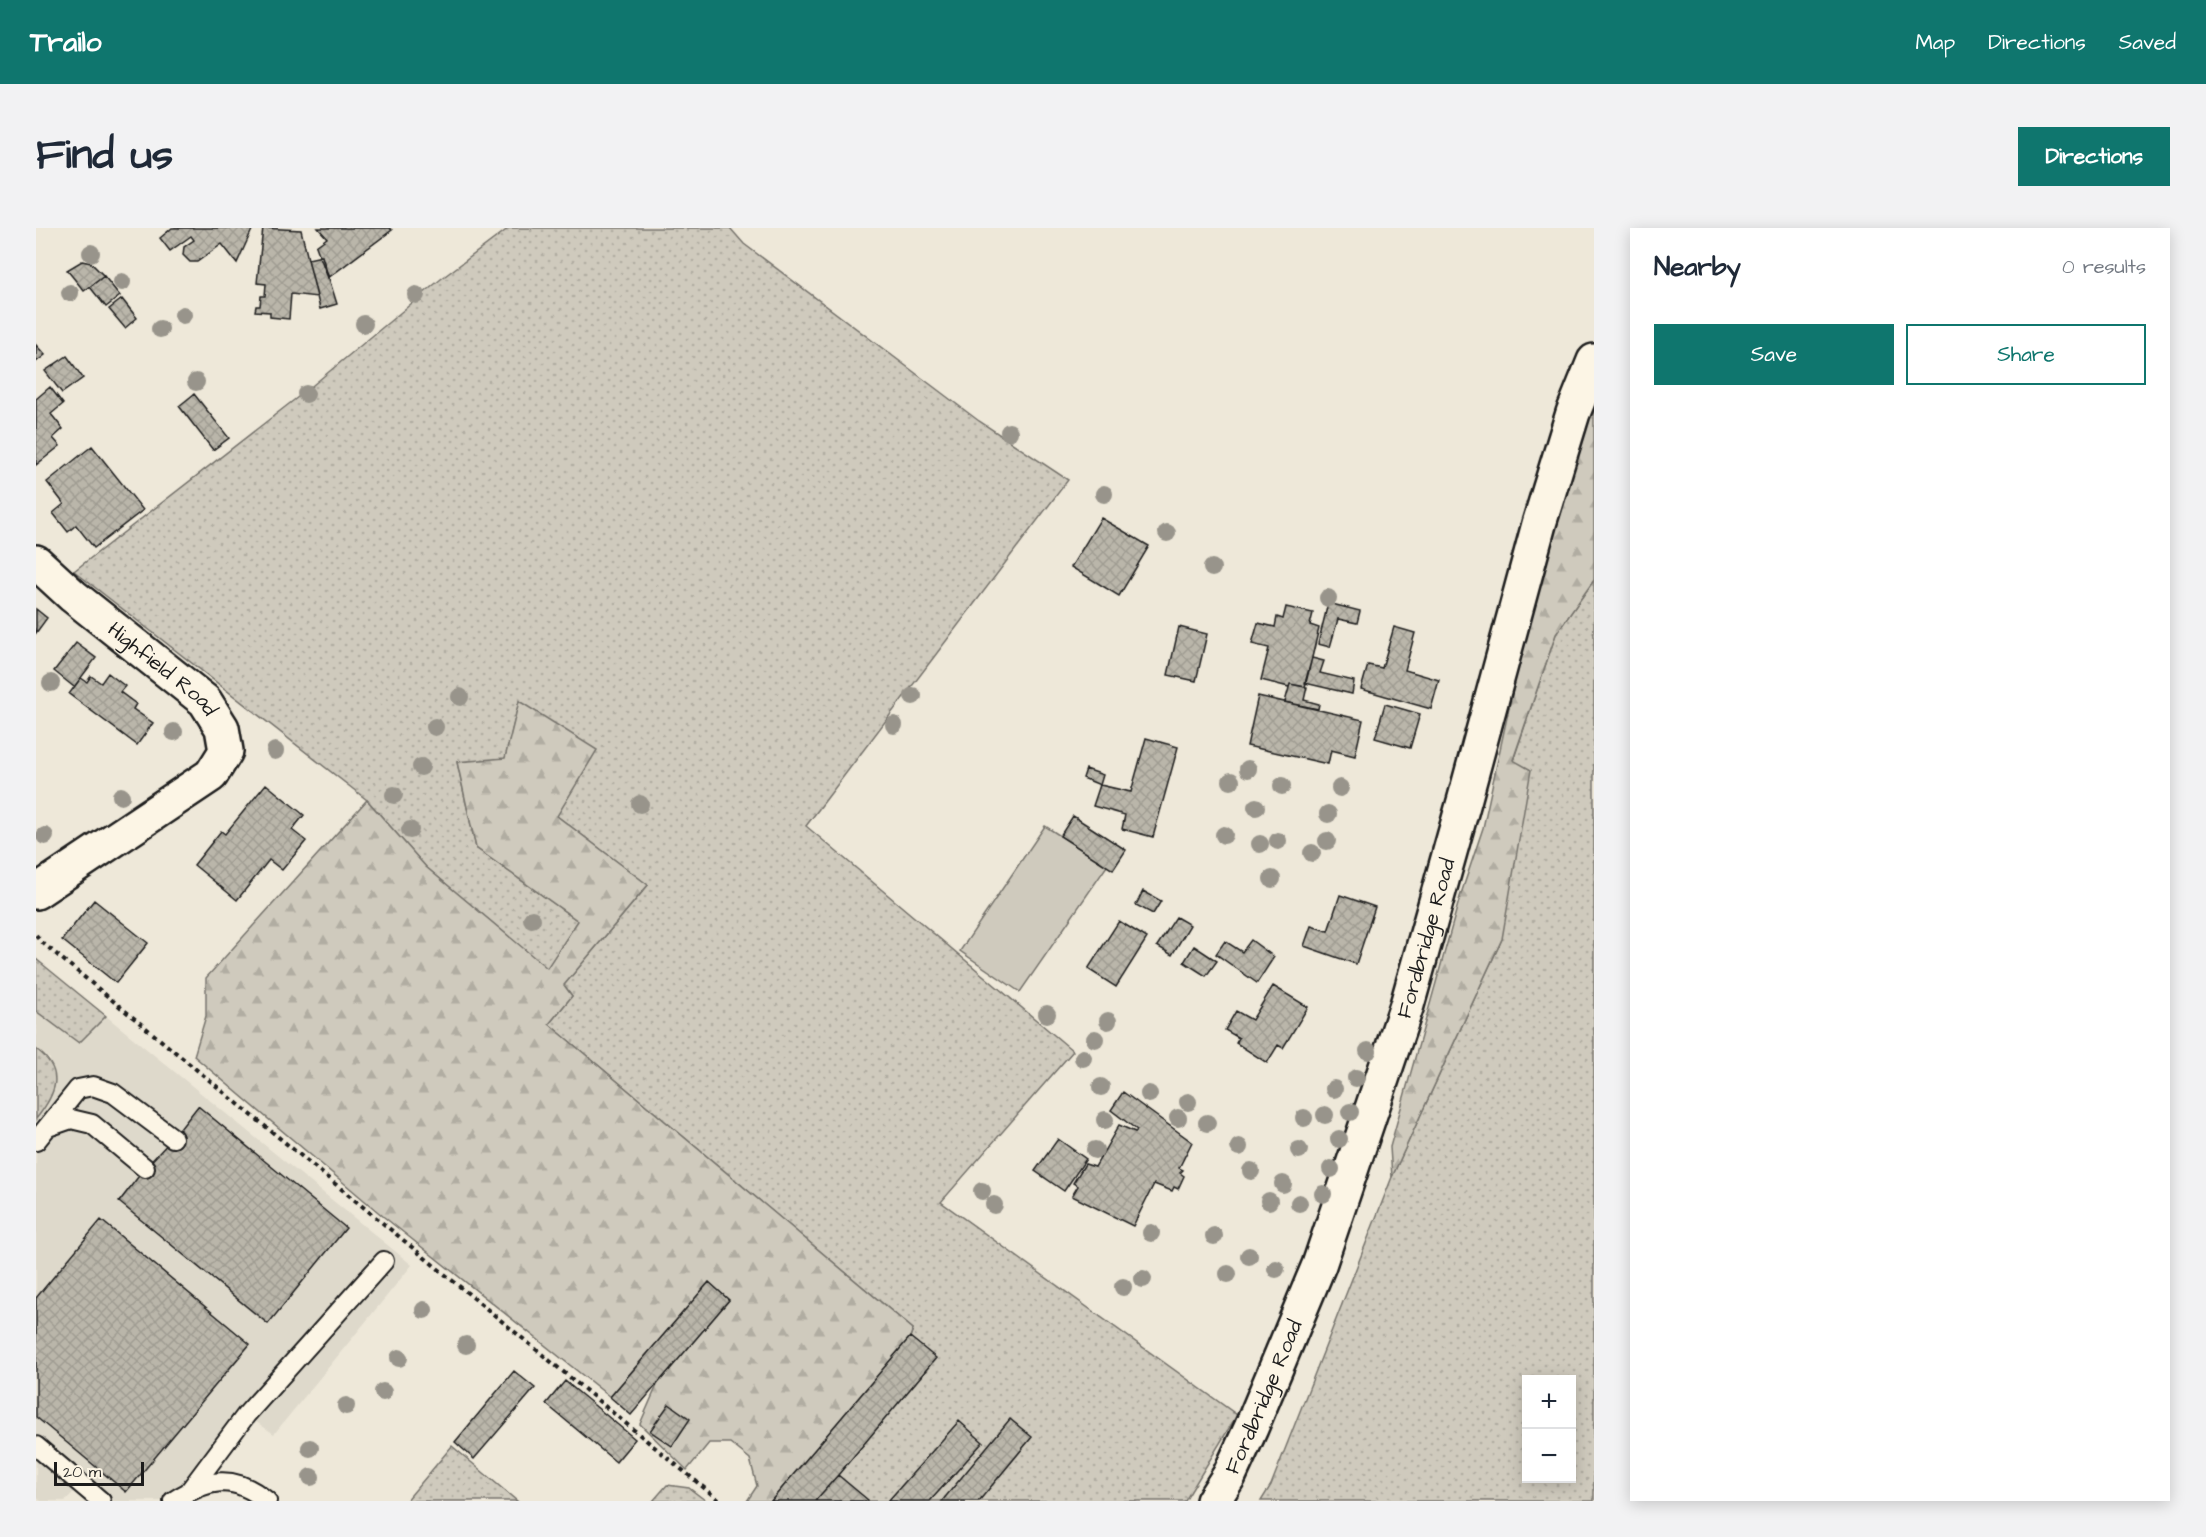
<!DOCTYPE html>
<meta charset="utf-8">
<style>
body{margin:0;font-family:"Architects Daughter",sans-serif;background:#f2f2f3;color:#1f2937}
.controls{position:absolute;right:18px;bottom:18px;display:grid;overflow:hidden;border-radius:0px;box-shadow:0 3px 15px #0003}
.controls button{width:54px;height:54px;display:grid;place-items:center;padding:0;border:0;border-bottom:2px solid #e0e1e3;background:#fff;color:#1f2937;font:30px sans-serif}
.scale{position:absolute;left:18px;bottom:15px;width:90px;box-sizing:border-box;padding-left:6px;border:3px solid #1c1c1c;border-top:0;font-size:16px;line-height:21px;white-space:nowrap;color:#1c1c1c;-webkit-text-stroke:4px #fcf5e5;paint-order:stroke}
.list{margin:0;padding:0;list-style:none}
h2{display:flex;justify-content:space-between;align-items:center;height:78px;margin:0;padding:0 24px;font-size:26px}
h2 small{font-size:20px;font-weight:400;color:#747a83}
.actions{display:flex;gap:12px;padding:18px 24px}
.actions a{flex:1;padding:14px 0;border:2px solid #0f766e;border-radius:0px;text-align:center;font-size:21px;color:#0f766e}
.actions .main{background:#0f766e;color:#fff}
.map{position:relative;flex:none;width:1558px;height:1273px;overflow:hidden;border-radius:0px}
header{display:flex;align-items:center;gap:36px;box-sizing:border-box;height:84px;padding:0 30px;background:#0f766e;color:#fff}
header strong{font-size:28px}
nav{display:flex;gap:33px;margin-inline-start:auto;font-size:21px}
.intro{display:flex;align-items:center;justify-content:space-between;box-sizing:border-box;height:144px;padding:0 36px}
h1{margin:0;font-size:42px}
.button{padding:15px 27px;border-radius:0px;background:#0f766e;color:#fff;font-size:21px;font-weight:700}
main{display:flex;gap:36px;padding:0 36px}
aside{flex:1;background:#fff;border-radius:0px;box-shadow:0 3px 15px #0003}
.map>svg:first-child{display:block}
.built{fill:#ded9cb}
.grass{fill:url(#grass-dots);stroke:#76736c;stroke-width:1.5;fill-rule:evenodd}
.forest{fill:url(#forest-firs);stroke:#76736c;stroke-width:1.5}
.park{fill:#cfcabd;stroke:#76736c;stroke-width:1.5}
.building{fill:url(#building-cross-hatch);stroke:#1c1c1c;stroke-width:1.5}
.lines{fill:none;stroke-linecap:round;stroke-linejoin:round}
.service-casing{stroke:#1c1c1c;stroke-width:22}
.minor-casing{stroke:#1c1c1c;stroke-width:38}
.tertiary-casing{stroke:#1c1c1c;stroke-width:38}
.path{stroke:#1c1c1c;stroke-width:4;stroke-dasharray:4.5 4.5;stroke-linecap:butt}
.service{stroke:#fcf5e5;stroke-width:18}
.minor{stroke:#fcf5e5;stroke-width:33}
.tertiary{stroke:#fcf5e5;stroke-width:33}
.tree{fill:#98948b}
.labels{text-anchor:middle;stroke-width:6;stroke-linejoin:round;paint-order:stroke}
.street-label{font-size:21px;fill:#1c1c1c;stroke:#fcf5e5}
</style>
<header>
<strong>Trailo</strong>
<nav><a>Map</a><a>Directions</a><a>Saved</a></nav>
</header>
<div class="intro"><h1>Find us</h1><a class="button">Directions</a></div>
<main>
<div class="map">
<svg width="1558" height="1273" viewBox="0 0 1558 1273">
<defs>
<pattern id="grass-dots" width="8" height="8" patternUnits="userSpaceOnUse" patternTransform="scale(1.5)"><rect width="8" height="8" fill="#cfcabd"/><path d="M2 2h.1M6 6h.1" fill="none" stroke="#b1ada2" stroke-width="1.8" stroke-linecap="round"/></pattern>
<pattern id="forest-firs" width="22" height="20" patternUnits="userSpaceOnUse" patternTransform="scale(1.5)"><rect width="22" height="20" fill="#cfcabd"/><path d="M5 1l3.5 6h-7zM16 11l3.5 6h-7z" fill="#b1ada2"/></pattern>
<pattern id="building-cross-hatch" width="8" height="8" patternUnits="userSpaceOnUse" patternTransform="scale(1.5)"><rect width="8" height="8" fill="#bab6aa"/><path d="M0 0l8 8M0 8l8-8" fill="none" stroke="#9f9c92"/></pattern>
</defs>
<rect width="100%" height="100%" fill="#eee8d9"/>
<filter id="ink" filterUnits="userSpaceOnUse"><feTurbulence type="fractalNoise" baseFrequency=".0167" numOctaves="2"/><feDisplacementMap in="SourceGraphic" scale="12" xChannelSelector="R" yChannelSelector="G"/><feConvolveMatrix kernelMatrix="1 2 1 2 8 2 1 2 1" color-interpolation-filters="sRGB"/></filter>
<g filter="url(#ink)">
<path class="built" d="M0 783 43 815 70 788 376 1037 238 1206 210 1187 137 1273H65L45 1256 29 1273H5L0 1269V891L12 876 14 831 0 821Z"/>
<path class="grass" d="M473 0H694L708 16 943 193 1032 252 770 598 1037 823 905 974 1201 1187 1149 1273H735L874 1109 877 1101 513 796 536 768 528 757 612 657 521 588 483 474 469 531 421 534 440 620 542 693 511 741 390 639 331 572 38 343 271 162 405 51Z
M1558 352V1273H1225L1235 1257 1356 949 1466 711 1477 533 1520 406ZM1490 1152H1536V1250H1490Z
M0 731 70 788 43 815 0 783Z
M0 821C30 843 20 866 0 891Z
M416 1218 481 1273H370Z
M631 1257 653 1260 670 1273H617Z"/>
<path class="forest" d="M1558 133V352L1520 406 1477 532 1495 542 1466 711 1356 949 1354 919 1424 669 1447 600 1537 185Z
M483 473 561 522 521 588 612 657 528 757 536 768 513 796 877 1101 874 1109 735 1273H711L721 1258 714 1231 694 1215H673L651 1242 604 1196 622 1155 693 1072 673 1054 574 1169 348 989 158 828 170 788V750L331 572 390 639 511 740 542 693 440 620 421 534 469 530Z"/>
<path class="park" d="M1009 598 1071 638 984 764 924 723Z"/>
<path class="building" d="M136 0H214L216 2 201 35 186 16 161 34H154L147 27 148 19 158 12 155 8 134 23 124 10Z
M227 0 265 2 281 69 255 66 253 91 234 89V84L219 83 220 78H224L225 68H229L230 56 221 55Z
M282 0H353L356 2 292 50 280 18 291 10Z
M286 28 301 76 284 81 272 31Z
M46 33 55 35 68 48 48 63 31 42Z
M68 48 84 68 70 79 54 59Z
M86 71 101 90 89 100 73 81Z
M0 117 9 127 0 134Z
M31 128 47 150 26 165 9 143Z
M14 159 27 176 15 186 27 201 17 210 24 218 0 237V171Z
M158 166 193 210 177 222 143 178Z
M56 218 107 282 58 320 40 297 32 304 17 285 28 276 11 254Z
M1065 290 1113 318 1083 368 1035 339Z
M1292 375 1324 383 1321 395 1302 391 1294 419 1282 416Z
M1250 379 1277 385 1274 397 1283 400 1269 459 1254 456 1253 459 1225 452 1233 420 1216 416 1222 395 1239 399 1241 389 1247 391Z
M0 381 11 390 0 405Z
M1143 399 1171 406 1160 453 1132 447Z
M1358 399 1379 405 1369 442 1403 452 1395 481 1325 461 1332 437 1346 440Z
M40 415 60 430 38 459 18 443Z
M1276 430 1288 433 1284 445 1318 453 1316 466 1269 455Z
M72 445 89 458 84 464 100 476 97 481 117 495 101 517 33 466 45 450 51 454 55 448 65 455Z
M1254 456 1271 459 1268 472 1283 476 1282 481 1249 474Z
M1222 468 1327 492 1319 528 1295 522 1292 536 1211 518Z
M1349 476 1384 486 1374 520 1339 510Z
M1110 510 1142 519 1117 609 1086 601 1089 587 1057 578 1064 557 1095 564Z
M1050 541 1067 547 1064 557 1047 550Z
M230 556 268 587 256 602 270 613 246 642 233 632 201 672 158 637 185 603 189 606Z
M1037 588 1090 622 1077 642 1024 608Z
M1107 663 1125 673 1117 686 1100 677Z
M1304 667 1339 679 1320 736 1268 718 1275 698 1292 703Z
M58 672 112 715 80 755 26 712Z
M1140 689 1154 697 1136 727 1121 718Z
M1083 693 1111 710 1080 759 1052 741Z
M1215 712 1238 729 1221 755 1180 726 1189 713 1206 724Z
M1158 718 1181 733 1170 748 1148 734Z
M1237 758 1272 779 1247 820 1242 817 1231 835 1200 815 1203 810 1189 802 1200 783 1216 792Z
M1087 864 1156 914 1143 940 1147 942 1144 945 1148 948 1142 961 1138 959 1136 963 1118 956 1097 998 1036 968 1042 958 1037 955 1049 936 1059 939 1083 897 1099 904 1101 902 1075 882Z
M162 878 310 1000 232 1096 83 974 109 940 137 910Z
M1022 911 1050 931 1028 963 999 943Z
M65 992 214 1116 90 1264 0 1189V1070Z
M673 1054 693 1072 595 1187 574 1169Z
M874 1109 900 1130 802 1247 779 1273H735Z
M478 1143 499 1160 438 1231 419 1214Z
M529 1153 599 1211 580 1234 510 1176Z
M633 1176 654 1191 636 1218 614 1203Z
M974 1191 996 1209 943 1273H906Z
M923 1193 947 1214 894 1273H852Z
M802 1247 832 1272 831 1273H779Z"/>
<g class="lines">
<defs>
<path id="service" d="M12 899 35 891 56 896 109 940
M0 913 42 861 57 858 77 865 137 910
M0 1218 65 1273
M154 1262 210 1187 348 1033
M137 1273C172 1251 197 1245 231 1273"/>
<g id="minor">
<path id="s1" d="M0 334 37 368 169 473 186 500 190 523 175 547 0 664"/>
</g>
<g id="tertiary">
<path id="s2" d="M1177 1273 1193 1248 1215 1200 1283 1037 1371 777 1429 570 1503 296 1537 185 1558 133"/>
</g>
</defs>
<use href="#service" class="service-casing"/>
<use href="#minor" class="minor-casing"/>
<use href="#tertiary" class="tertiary-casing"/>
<path class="path" d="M0 707 8 716 684 1273"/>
<use href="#service" class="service"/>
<use href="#minor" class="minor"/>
<use href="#tertiary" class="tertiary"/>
</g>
<g class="tree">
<circle cx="55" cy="25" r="9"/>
<circle cx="86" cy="54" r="9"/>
<circle cx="34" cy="65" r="9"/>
<circle cx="380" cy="67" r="9"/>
<circle cx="147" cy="87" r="9"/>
<circle cx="328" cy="96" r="9"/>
<circle cx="124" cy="101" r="9"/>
<circle cx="160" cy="154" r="9"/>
<circle cx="270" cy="166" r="9"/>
<circle cx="973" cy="204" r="9"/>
<circle cx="1068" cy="266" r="9"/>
<circle cx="1131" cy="305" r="9"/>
<circle cx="1176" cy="340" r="9"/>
<circle cx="1292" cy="370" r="9"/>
<circle cx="15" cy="455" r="9"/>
<circle cx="877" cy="468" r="9"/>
<circle cx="424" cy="469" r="9"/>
<circle cx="858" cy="497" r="9"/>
<circle cx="399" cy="499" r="9"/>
<circle cx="138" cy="504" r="9"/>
<circle cx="239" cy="523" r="9"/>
<circle cx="385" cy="539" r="9"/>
<circle cx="1212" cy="541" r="9"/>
<circle cx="1195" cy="553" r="9"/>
<circle cx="1246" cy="558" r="9"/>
<circle cx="1304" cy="560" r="9"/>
<circle cx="358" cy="567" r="9"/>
<circle cx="85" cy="568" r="9"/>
<circle cx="604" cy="576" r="9"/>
<circle cx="1220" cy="579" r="9"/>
<circle cx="1292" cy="586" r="9"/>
<circle cx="374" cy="602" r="9"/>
<circle cx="1188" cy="607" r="9"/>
<circle cx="9" cy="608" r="9"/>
<circle cx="1242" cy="613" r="9"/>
<circle cx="1291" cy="613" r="9"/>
<circle cx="1224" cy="616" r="9"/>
<circle cx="1276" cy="625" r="9"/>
<circle cx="1236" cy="651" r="9"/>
<circle cx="496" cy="691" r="9"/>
<circle cx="1011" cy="786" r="9"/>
<circle cx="1072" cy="793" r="9"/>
<circle cx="1059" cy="811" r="9"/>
<circle cx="1332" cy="823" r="9"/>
<circle cx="1047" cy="830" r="9"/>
<circle cx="1320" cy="850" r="9"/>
<circle cx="1065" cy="859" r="9"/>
<circle cx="1298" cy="861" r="9"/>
<circle cx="1113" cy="866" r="9"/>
<circle cx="1152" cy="874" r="9"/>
<circle cx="1314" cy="884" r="9"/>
<circle cx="1289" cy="887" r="9"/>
<circle cx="1142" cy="890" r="9"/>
<circle cx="1268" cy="890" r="9"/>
<circle cx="1069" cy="892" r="9"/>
<circle cx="1171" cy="895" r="9"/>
<circle cx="1303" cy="911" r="9"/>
<circle cx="1203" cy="919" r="9"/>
<circle cx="1059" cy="922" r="9"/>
<circle cx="1263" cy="922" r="9"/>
<circle cx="1295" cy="941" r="9"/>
<circle cx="1215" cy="943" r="9"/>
<circle cx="1247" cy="956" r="9"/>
<circle cx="946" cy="963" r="9"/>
<circle cx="1287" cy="966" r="9"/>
<circle cx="1233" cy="973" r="9"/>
<circle cx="1263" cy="975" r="9"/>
<circle cx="958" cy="977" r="9"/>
<circle cx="1115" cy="1005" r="9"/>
<circle cx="1178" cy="1008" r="9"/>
<circle cx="1213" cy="1028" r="9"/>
<circle cx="1240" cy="1041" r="9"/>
<circle cx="1192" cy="1046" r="9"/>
<circle cx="1107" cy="1051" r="9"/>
<circle cx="1087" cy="1059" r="9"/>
<circle cx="388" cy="1082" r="9"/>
<circle cx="430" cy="1117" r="9"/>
<circle cx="363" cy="1130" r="9"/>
<circle cx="347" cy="1164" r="9"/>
<circle cx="310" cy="1178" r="9"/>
<circle cx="274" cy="1220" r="9"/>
<circle cx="275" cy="1249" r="9"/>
</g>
</g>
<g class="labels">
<g class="street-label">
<text dy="7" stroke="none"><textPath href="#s1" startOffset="166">Highfield Road</textPath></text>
<text dy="7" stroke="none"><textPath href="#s2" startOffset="603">Fordbridge Road</textPath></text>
<text dy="7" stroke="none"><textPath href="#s2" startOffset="116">Fordbridge Road</textPath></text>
</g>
</g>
</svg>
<div class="controls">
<button>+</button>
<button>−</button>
</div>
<div class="scale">20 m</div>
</div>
<aside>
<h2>Nearby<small>0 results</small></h2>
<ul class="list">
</ul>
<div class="actions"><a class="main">Save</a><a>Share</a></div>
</aside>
</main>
